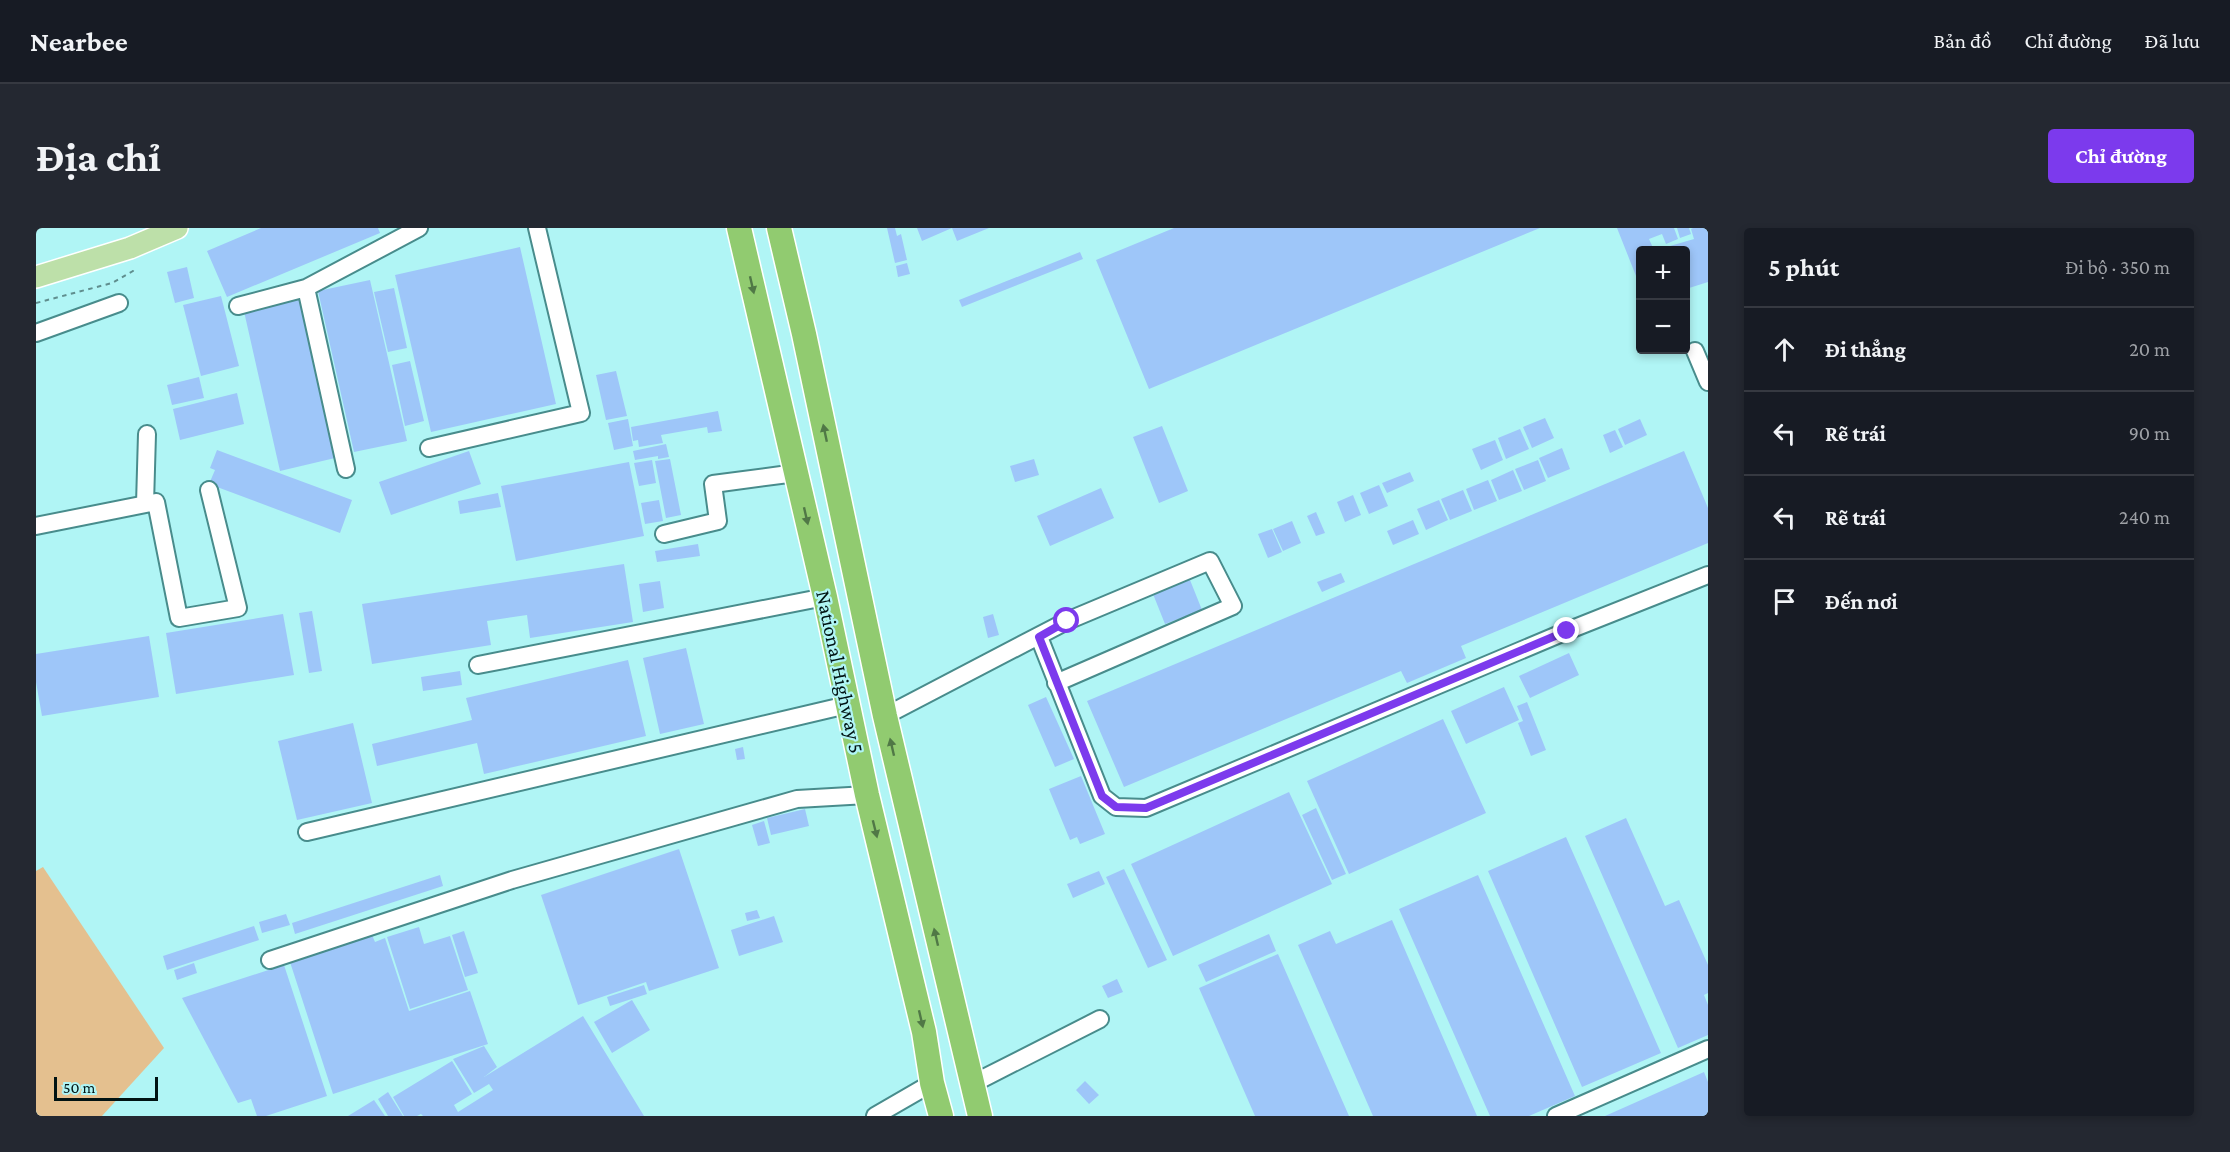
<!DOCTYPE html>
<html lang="vi">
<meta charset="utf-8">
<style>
body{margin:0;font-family:"Crimson Pro",serif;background:#242831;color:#f1f3f6}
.controls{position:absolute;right:18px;top:18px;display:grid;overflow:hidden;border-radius:6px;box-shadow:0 3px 9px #0003}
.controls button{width:54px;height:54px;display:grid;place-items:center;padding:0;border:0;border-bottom:2px solid #363941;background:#171b24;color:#f1f3f6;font:30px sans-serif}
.scale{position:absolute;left:18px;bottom:15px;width:104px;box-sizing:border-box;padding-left:6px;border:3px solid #001313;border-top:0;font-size:16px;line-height:21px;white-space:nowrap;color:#001313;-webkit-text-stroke:4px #b0f5f5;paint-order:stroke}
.stop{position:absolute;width:18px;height:18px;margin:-14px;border:4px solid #7c3aed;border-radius:50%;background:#fff}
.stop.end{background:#7c3aed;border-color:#fff;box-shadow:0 2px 6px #0008}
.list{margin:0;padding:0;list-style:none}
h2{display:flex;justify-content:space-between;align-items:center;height:78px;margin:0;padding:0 24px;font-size:26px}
h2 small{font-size:20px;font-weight:400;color:#9ea1a6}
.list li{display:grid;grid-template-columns:39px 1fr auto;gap:18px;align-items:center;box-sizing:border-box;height:84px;padding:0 24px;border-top:2px solid #363941}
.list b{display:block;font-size:22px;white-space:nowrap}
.list em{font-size:20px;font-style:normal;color:#9ea1a6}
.icon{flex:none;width:33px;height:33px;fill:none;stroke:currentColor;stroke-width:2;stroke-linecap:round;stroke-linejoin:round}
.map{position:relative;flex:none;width:1672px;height:888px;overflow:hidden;border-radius:6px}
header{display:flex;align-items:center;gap:36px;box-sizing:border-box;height:84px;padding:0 30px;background:#171b24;border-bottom:2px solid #363941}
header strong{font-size:28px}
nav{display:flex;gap:33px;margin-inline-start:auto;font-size:21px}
.intro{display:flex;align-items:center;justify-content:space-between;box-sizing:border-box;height:144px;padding:0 36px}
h1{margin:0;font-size:42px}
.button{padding:15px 27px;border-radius:6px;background:#7c3aed;color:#fff;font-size:21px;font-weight:700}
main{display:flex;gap:36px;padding:0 36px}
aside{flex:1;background:#171b24;border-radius:6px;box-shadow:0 3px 9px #0003}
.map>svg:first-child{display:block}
.green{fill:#e4c08f}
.building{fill:#9ec6f9}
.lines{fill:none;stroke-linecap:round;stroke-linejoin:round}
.minor-casing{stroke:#488c8c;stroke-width:20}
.major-casing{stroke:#fff;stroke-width:24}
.highway-casing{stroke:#fff;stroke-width:27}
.path{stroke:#608e8e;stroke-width:2;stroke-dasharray:4.5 4.5;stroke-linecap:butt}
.minor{stroke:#fff;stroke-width:16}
.major{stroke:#bde0a9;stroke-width:21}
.highway{stroke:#91cb70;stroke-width:24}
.oneway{fill:#507846}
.route{stroke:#7c3aed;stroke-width:8}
.labels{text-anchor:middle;stroke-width:4.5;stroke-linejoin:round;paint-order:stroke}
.street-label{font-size:21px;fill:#001313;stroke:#b0f5f5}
</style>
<header>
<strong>Nearbee</strong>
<nav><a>Bản đồ</a><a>Chỉ đường</a><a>Đã lưu</a></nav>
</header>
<div class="intro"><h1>Địa chỉ</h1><a class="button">Chỉ đường</a></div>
<main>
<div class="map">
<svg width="1672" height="888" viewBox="0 0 1672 888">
<rect width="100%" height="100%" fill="#b0f5f5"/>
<path class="green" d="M7 639 128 820 66 888H0V643Z"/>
<path class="building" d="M225 0H342L344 5 191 69 171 23Z
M851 0H859L861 8 865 6 871 32 859 35Z
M881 0H953L921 13 916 0 886 13Z
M1138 0H1504L1113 161 1060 32Z
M1581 0H1638L1642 11 1630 16 1626 6 1613 11 1618 22H1604V58Z
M1641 0H1653L1655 6 1644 10Z
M1657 0H1672V54L1650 61V22H1635L1634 18 1658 11 1655 1Z
M484 19 520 176 395 204 359 47Z
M1044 24 1047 31 926 79 923 72Z
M871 35 874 46 862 49 860 38Z
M151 39 158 70 139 75 131 44Z
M334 52 371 213 318 224 282 63Z
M358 60 371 120 352 124 338 64Z
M262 66 299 230 244 243 207 79Z
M185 68 203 138 165 148 147 77Z
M374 133 388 193 369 198 356 137Z
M580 143 591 188 570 192 560 147Z
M163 149 168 170 136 177 131 157Z
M201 165 208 196 144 212 137 181Z
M682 183 686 203 672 205 671 199 625 207 627 215 603 219 602 212 597 213 595 199Z
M1509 190 1518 210 1496 220 1487 199Z
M592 191 597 218 578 222 572 195Z
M1604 191 1611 207 1589 217 1582 201Z
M1126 198 1152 263 1123 275 1097 209Z
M1484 201 1493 221 1470 231 1462 210Z
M1579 202 1587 219 1574 225 1567 207Z
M1459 212 1467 232 1445 242 1436 221Z
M630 216 633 229 622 231V228L599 232 597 223Z
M1526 220 1534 241 1512 250 1503 230Z
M181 222 316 272 304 305 173 256 179 242 174 240Z
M433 223 445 256 355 287 343 254Z
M1648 223 1672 280V315L1425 418 1430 430 1371 455 1365 443 1088 559 1051 473Z
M634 231 645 287 630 290 619 233Z
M998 231 1003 247 979 254 974 238Z
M616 232 620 255 603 258 598 235Z
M1502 232 1510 253 1488 262 1479 241Z
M593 234 608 308 480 333 465 258Z
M1477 242 1486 263 1463 272 1455 252Z
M1374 244 1378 253 1351 265 1346 255Z
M1452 252 1461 273 1438 282 1430 261Z
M1343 257 1352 278 1333 286 1324 265Z
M1065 260 1078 290 1014 318 1001 288Z
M1427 262 1436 283 1414 292 1405 271Z
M462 265 465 279 424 286 422 273Z
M1317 267 1325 287 1309 294 1301 274Z
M623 272 627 293 609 296 605 275Z
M1403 272 1412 292 1390 302 1381 281Z
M1280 284 1289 305 1280 308 1271 288Z
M1377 292 1383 306 1357 317 1351 303Z
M1256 293 1265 315 1247 323 1237 301Z
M1236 301 1246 324 1232 330 1222 306Z
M662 316 664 328 621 334 619 323Z
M588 336 597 394 494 410 491 387 451 393 455 417 336 436 326 376Z
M1305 345 1309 354 1286 364 1281 354Z
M1154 352 1166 382 1129 396 1117 366Z
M624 353 628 380 607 384 603 356Z
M276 383 286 443 273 445 263 385Z
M247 386 258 447 140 466 130 405Z
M957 386 963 407 952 410 947 389Z
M113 408 123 469 6 488 0 454V426Z
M650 420 668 496 624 506 607 430Z
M1533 425 1543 447 1494 470 1483 448Z
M592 432 610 508 448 546 441 515 341 538 336 516 436 492 430 470Z
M424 443 426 457 387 463 385 449Z
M1468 459 1483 492 1430 516 1415 483Z
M1010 469 1038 531 1019 539 992 477Z
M1491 474 1510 522 1495 528 1482 495 1487 493 1481 478Z
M1407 491 1450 585 1313 646 1271 553Z
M317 495 336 575 261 592 242 513Z
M707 519 709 531 701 532 699 521Z
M1045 548 1069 606 1044 616 1041 609 1034 612 1013 561Z
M1253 564 1296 656 1137 728 1095 636Z
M1280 580 1310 646 1296 652 1266 587Z
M769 581 773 598 735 607 731 590Z
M1590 590 1629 678 1643 672 1672 737V765L1668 767 1672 777V807L1642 820 1549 608Z
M728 593 734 615 722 618 716 597Z
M1530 609 1625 825 1546 859 1452 643Z
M643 621 683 740 613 763 610 754 542 777 505 667Z
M1088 641 1131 732 1112 740 1070 649Z
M1063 643 1069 656 1037 670 1031 656Z
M404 647 407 658 259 706 256 695Z
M1442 647 1539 868 1493 888H1454L1363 681Z
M721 682 724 690 711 693 709 685Z
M250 686 254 697 226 705 223 694Z
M738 688 747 714 703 728 695 702Z
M1356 692 1441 888H1337L1262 717 1294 703 1300 716Z
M218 698 223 712 131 742 127 728Z
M383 699 388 716 414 708 432 762 374 781 351 709Z
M428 703 442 745 429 749 416 707Z
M1233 706 1240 723 1170 754 1162 737Z
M336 707 339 714 349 710 373 783 434 763 452 816 297 866 254 734Z
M1242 726 1313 888H1219L1163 760Z
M158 735 161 745 141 752 138 742Z
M248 737 291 868 230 888H221L215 871 202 875 146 770Z
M1081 751 1087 764 1072 770 1066 758Z
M608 757 611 766 574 778 571 769Z
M596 772 614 802 576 825 558 794Z
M547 788 608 888H387L385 886 381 888H368L357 869 416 833 436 866 418 877 422 884 457 862 453 856 438 865 417 831 448 818 461 839 448 849Z
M1668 844 1672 854V888H1569Z
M1049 853 1063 867 1053 876 1040 862Z
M352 864 367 888H352L342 871Z
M338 872 349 888H312Z"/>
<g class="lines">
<defs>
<path id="minor" d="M270 60 310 241
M202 78 270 60 383 0
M0 105 83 75
M1659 123 1672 154
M393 220 545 185 501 0
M109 276 111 206
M0 298 120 274 143 390 202 380 173 262
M628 306 682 293 677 256 760 245
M1003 409 1066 568 1080 579 1110 580 1531 403 1672 347
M442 437 789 369
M849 488 1031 393 1174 333 1197 378 1020 455
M271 604 811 477
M234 732 476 652 761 571 831 567
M936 856 1064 791
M839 888 896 855
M1520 888 1672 821"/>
<path id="major" d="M0 49 94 20 141 0"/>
<path id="highway" d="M703 0 789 369 831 567 888 804 896 855 905 888
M743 0 768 106 849 488 944 888"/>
</defs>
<use href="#minor" class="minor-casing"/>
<use href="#major" class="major-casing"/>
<use href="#highway" class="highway-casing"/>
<path class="path" d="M0 75 76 55 97 43 98 38"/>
<use href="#minor" class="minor"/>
<use href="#major" class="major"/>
<use href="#highway" class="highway"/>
</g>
<defs><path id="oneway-solid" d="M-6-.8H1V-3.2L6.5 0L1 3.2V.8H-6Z" transform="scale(1.5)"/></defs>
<g class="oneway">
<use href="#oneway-solid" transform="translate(716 57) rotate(77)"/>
<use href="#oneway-solid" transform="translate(789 205) rotate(-102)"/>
<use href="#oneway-solid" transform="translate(770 288) rotate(77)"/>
<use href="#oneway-solid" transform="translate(856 519) rotate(-103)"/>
<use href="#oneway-solid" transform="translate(839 601) rotate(76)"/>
<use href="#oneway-solid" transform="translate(900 709) rotate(-103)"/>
<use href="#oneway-solid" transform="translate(885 791) rotate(77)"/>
</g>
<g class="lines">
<path class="route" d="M1031 393 1003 409 1066 568 1080 579 1110 580 1531 403"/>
</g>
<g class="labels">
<g class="street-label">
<text transform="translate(804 444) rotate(78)" y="7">National Highway 5</text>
</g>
</g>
</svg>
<div class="controls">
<button>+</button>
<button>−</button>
</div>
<div class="scale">50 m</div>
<div class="stop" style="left:1031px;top:393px"></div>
<div class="stop end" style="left:1531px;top:403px"></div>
</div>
<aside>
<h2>5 phút<small>Đi bộ · 350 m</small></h2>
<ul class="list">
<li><svg class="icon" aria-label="ahead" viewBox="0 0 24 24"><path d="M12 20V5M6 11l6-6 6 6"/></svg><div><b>Đi thẳng</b></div><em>20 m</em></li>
<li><svg class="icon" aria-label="left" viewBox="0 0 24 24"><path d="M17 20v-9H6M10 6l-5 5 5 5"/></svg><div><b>Rẽ trái</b></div><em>90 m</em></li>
<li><svg class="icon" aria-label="left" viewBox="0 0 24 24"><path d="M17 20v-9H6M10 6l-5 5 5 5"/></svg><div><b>Rẽ trái</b></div><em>240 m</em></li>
<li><svg class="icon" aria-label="arrive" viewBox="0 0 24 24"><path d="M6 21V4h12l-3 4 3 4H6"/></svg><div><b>Đến nơi</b></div></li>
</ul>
</aside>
</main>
